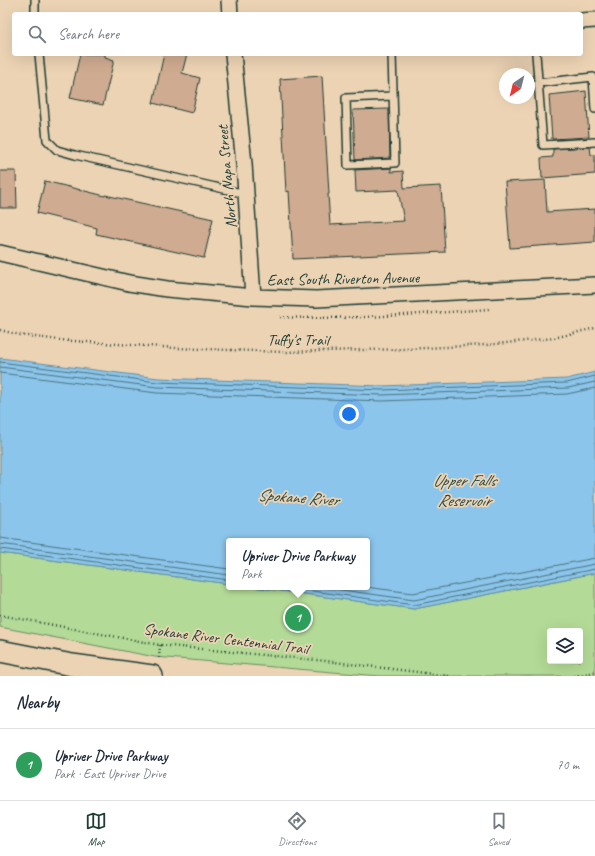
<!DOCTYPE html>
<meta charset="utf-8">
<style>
body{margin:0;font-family:Caveat,sans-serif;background:#f6f6f7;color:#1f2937}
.controls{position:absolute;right:12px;bottom:12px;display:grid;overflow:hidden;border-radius:4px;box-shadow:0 4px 16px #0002}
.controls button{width:36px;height:36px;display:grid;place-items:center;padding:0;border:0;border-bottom:1px solid #e0e1e3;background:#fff;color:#1f2937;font:20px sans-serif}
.compass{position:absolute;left:499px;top:68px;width:36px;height:36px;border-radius:50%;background:#fff;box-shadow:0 4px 16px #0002;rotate:215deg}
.you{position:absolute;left:349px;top:414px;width:14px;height:14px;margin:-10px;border:3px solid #fff;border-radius:50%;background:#1a73e8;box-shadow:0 0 0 6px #1a73e833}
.badge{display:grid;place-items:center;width:26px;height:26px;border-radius:50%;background:#1f3d34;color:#fff;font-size:13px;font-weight:700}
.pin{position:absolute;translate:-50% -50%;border:2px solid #fff;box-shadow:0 1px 4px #0006}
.popup{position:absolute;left:226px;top:538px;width:144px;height:52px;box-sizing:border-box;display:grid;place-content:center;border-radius:4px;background:#fff;filter:drop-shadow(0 1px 3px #0005);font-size:13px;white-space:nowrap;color:#747a83}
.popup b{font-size:15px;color:#1f2937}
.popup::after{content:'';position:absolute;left:50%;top:100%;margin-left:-8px;border:8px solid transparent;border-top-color:#fff}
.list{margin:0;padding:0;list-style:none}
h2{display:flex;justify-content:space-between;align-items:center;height:52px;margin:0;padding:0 16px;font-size:17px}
h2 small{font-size:13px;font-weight:400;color:#747a83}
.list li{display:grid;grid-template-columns:26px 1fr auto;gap:12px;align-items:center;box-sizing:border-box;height:72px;padding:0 16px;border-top:1px solid #e0e1e3}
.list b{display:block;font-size:15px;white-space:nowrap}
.list p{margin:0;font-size:13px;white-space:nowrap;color:#747a83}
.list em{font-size:13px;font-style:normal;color:#747a83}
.icon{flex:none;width:22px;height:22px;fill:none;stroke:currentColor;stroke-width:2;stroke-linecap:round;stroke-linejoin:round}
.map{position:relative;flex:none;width:595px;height:676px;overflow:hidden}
.search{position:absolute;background:#fff;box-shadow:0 4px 16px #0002;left:12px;right:12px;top:12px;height:44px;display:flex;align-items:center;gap:10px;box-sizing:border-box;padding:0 14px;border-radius:4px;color:#747a83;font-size:15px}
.sheet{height:124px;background:#fff}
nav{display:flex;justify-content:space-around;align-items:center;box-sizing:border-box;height:56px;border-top:1px solid #e0e1e3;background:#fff;font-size:11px;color:#747a83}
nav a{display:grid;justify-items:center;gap:2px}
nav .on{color:#1f3d34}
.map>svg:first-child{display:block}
.green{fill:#b3da96;stroke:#698c65;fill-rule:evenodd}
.water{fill:#8cc5eb;stroke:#608fa2}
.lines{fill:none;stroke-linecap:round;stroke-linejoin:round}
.shore{stroke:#4b737d;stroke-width:1}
.building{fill:#cfab91;stroke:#1f3d34}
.lane-casing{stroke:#1f3d34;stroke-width:10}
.street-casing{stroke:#1f3d34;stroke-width:18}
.secondary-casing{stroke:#1f3d34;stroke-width:24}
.path{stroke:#1f3d34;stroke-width:2.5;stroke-dasharray:1 3;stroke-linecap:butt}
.lane{stroke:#ecd3b4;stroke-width:7}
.street{stroke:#ecd3b4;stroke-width:15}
.secondary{stroke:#ecd3b4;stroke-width:21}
.labels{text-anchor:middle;stroke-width:3.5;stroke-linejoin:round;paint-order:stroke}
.street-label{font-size:16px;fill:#1f3d34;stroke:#ecd3b4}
.water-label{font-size:17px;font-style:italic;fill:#2a4b46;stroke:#ecd3b4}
</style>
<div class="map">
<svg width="595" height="676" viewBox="0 0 595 676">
<rect width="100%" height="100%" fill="#ecd3b4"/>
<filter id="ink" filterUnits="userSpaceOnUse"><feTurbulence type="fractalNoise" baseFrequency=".025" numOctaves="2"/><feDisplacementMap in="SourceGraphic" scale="8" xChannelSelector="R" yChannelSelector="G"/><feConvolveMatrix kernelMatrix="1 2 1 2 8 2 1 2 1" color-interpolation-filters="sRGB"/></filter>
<g filter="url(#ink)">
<path class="green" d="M0 553 229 584V587H253L414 609 595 573V676H380L155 657 0 627ZM550 631H580V661H550Z"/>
<path class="water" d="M0 358 158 378 382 386 567 379 595 372V573L414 609 253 587H367V541H229V584L0 553Z"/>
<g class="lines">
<path class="shore" d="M0 362 157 382 382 390 567 383 595 376
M0 367 157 387 382 395 568 388 595 382
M0 373 157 393 382 401 567 394 595 388
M0 538 229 569
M0 544 229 575
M0 549 229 580
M283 587 414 605 595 569
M320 587 414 600 595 564
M365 587 413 593 595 558"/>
</g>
<path class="building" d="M80 54H105V57L114 60 103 105 70 98Z
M164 54H187L182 73 200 78 192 113 153 103Z
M322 76 329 194H328L330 225 404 221 398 190 356 192 355 170 391 168V172L403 171 404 188 441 186 445 252 293 259 289 191 286 192 280 79Z
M586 91 589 137 552 139 549 95Z
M389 109 390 158 355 160 353 110Z
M590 147 591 155H595V174L542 178 541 158 553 157V149Z
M0 171H16L17 208H0Z
M545 180 547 212 595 209V242L510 248 505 182Z
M45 181 105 196V195L213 219 204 258 96 234 97 228 37 213Z"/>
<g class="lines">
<defs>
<path id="lane" d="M35 0V14
M39 54 47 140 57 150 75 155 246 194
M392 54 395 163 348 165 346 98 393 96
M536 54 543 145 595 142
M538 83 593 77 595 109"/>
<path id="street" d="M229 0 230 14
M581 21 595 20
M233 54 244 164 253 297
M0 253 129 283 167 289 253 297 316 299 595 285"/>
<path id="secondary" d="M0 651 72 665 152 676"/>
</defs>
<use href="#lane" class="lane-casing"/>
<use href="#street" class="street-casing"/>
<use href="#secondary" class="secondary-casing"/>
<path class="path" d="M280 317C350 320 420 314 489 309
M0 330 20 335 59 340 176 348 283 352 405 349 486 345 554 338 595 328
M0 615 160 645 326 661 450 676
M159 658 160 645
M574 676 595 672"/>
<use href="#lane" class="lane"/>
<use href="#street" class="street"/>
<use href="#secondary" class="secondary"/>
</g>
</g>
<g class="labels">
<g class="street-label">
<text transform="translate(226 177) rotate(-95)" y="6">North Napa Street</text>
<text transform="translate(343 278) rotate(-1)" y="6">East South Riverton Avenue</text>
<text x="298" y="345">Tuffy's Trail</text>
<text transform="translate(226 638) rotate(7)" y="6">Spokane River Centennial Trail</text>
</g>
<g class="water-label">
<text x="464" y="486">Upper Falls<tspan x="464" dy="20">Reservoir</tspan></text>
<text transform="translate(298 497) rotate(4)" y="6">Spokane River</text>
</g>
</g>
</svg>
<div class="controls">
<button><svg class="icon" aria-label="layers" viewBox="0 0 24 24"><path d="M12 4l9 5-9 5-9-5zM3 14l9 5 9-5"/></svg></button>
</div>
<svg class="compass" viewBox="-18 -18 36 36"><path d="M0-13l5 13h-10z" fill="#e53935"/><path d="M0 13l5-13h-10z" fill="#747a83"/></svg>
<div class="you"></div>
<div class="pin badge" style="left:298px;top:618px;background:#2e9e5b">1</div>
<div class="popup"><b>Upriver Drive Parkway</b>Park</div>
<div class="search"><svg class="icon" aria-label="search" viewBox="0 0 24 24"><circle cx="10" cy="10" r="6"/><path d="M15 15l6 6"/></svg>Search here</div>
</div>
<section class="sheet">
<h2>Nearby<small></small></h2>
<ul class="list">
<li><span class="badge" style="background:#2e9e5b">1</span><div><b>Upriver Drive Parkway</b><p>Park · East Upriver Drive</p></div><em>70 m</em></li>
</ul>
</section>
<nav>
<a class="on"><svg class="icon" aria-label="map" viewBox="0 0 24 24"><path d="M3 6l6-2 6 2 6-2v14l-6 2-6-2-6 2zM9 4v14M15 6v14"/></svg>Map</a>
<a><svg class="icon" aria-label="directions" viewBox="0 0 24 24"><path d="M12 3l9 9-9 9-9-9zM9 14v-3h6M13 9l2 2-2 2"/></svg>Directions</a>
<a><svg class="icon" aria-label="saved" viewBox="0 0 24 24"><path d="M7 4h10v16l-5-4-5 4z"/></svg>Saved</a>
</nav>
